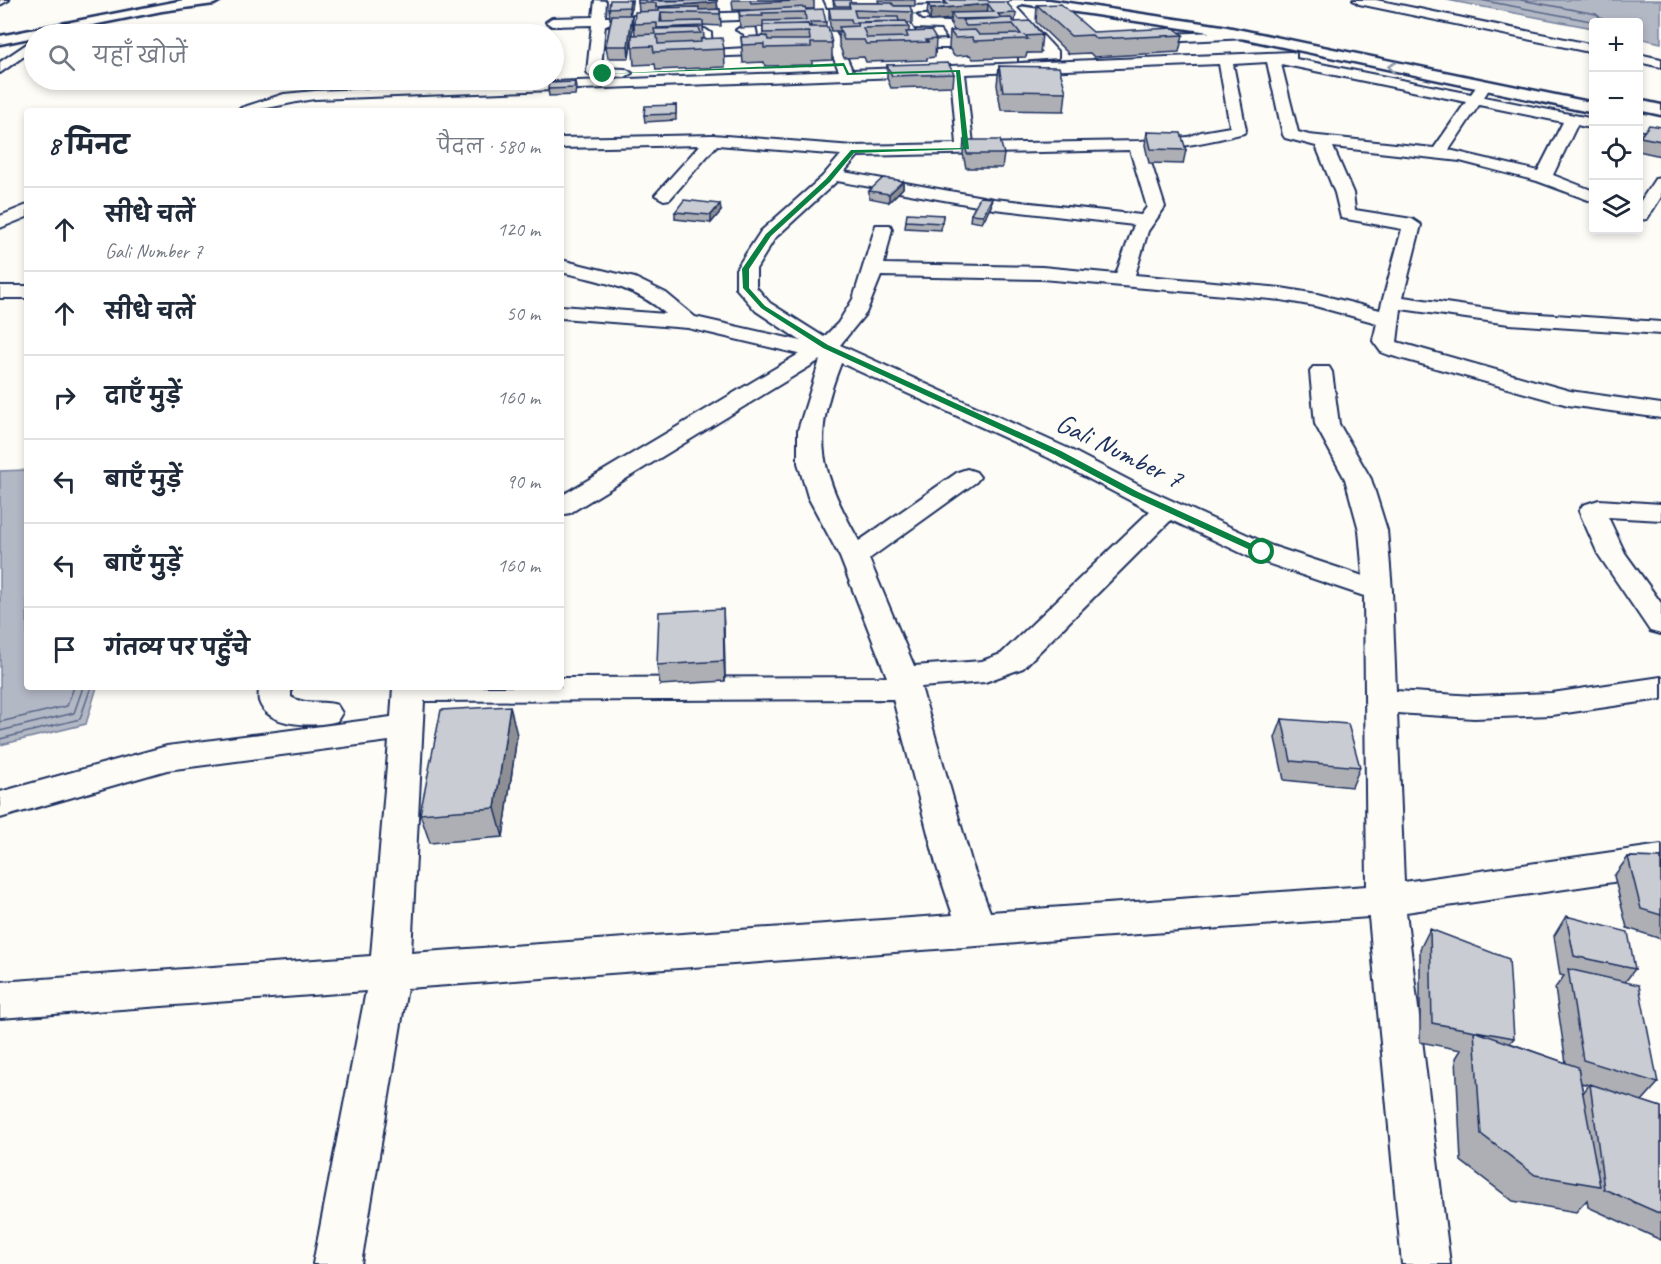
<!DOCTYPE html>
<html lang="hi">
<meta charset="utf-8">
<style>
body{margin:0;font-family:Caveat,"Playpen Sans Deva",sans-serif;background:#f6f6f7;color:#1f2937}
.controls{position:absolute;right:18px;top:18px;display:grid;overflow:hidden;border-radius:6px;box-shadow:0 3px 9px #0003}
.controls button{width:54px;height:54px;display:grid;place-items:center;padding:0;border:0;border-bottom:2px solid #e0e1e3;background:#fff;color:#1f2937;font:30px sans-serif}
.stop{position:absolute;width:18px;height:18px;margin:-14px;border:4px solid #0b8043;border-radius:50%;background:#fff}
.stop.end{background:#0b8043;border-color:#fff;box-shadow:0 2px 6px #0008}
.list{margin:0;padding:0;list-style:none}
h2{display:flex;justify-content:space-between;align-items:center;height:78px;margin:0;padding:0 24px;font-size:26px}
h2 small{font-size:20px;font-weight:400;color:#747a83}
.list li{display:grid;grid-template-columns:39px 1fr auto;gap:18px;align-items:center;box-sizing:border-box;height:84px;padding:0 24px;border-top:2px solid #e0e1e3}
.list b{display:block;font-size:22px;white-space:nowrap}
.list p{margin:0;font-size:20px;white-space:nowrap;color:#747a83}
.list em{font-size:20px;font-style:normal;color:#747a83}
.icon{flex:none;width:33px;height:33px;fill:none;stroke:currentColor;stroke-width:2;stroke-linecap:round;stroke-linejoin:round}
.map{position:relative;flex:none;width:1661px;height:1264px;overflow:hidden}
.search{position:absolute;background:#fff;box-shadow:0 3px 9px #0003;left:24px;top:24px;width:540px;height:66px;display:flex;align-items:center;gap:15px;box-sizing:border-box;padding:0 21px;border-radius:33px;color:#747a83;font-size:22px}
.panel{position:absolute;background:#fff;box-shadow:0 3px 9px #0003;left:24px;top:108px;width:540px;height:582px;border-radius:6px}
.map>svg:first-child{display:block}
.water{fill:#b3b8c5;stroke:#76819c;stroke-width:1.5}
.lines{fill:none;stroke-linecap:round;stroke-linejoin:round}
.shore{stroke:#586687;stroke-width:1.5}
.street-casing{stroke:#1b2f5e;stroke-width:4}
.secondary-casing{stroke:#1b2f5e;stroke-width:5}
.street{fill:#fdfcf7;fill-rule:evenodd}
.secondary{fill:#fdfcf7;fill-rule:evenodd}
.wall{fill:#adafb5;stroke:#1b2f5e;stroke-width:1.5;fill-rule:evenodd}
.shaded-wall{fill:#8d8f94;stroke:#1b2f5e;stroke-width:1.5}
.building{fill:#c9ccd3;stroke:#1b2f5e;stroke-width:1.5}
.oneway{stroke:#8c96aa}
.route{fill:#0b8043}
.labels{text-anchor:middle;stroke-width:6;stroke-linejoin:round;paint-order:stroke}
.street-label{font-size:28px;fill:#1b2f5e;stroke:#fdfcf7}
</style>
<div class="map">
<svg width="1661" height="1264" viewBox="0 0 1661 1264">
<rect width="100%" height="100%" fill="#fdfcf7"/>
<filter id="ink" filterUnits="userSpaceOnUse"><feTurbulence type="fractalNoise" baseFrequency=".0167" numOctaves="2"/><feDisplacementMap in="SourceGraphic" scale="12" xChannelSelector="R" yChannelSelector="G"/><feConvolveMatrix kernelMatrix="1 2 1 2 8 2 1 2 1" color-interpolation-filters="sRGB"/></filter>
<g filter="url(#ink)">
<path class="water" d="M1447 0H1661V43L1639 38 1638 22H1594L1593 28Z
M25 470 27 473V687H97L86 724 0 745V471Z"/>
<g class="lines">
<path class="shore" d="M1480 0 1596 22
M1521 0 1596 14 1606 22
M0 722 67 706 74 687
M0 731 74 713 83 687
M0 739 80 719 91 687"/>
<defs>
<path id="street" d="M0 0H9L0 5Z
M595 0 606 1 605 17 814 10 810 0H822L826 9 968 4 974 8 972 11 829 17 852 70 1291 52 1296 53V59L1471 94 1479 83 1484 82 1491 86 1484 97 1594 119V129L1577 125 1553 175 1594 191V202L1537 181 1460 161 1333 147 1353 193 1355 210 1412 219 1421 225 1403 297 1509 312 1661 322V334L1509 324 1401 309 1397 342 1570 391 1661 404V418L1568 405 1389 355 1381 352 1373 341 1377 323 1315 306 1281 300 1042 279 881 276 866 313 840 345 1067 448 1144 488 1272 546 1363 576 1359 530 1345 479 1315 424 1310 372 1313 367H1329L1332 372 1339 424 1371 479 1387 530 1392 591 1396 691 1474 696 1552 693 1661 677V699L1552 715 1474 718 1397 713 1404 882 1661 845V875L1406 912 1450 1264H1402L1369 917 407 988 361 1264H313L366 991 0 1018V982L371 956 389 741 167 770 0 818V792L167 746 391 717 393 687H561V678L887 677 840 557 808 497 798 463V430L820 360 570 513 561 515V496L799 354 688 328 561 318V306L666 314C636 287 599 281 561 272V260L635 278 666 293 695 317 801 341 756 311 736 288V269L761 231 822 177 841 155 717 145 670 199 664 200 655 195 700 145 561 148V138L713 135 853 146 957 144 951 75 315 99C289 102 265 111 238 111L241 108 284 94 315 91 839 71 817 17 605 25 601 68 625 69 632 73 625 77 589 75 587 72 592 25 552 26 546 22 552 18 593 17ZM1267 62 1283 135 1285 138 1316 146 1335 193 1341 218 1402 229 1380 310 1317 294 1281 288 1135 275 1148 231 1165 207 1147 150C1181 147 1210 142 1244 133L1246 130 1233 64ZM1219 64 1230 127 1201 132 1188 137 1140 141 973 144 965 74ZM1281 64 1466 102 1434 148 1309 135 1298 132ZM1479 105 1563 122 1538 171 1449 150ZM1130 150 1147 207 1141 215 994 199 844 172 858 156ZM837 181 994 209 1134 225 1116 274 1042 267 884 264 892 229 890 225H876L853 299 838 323 824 337 770 303 756 287V269L775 238ZM841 363 1049 458 1150 511 1001 654 982 661 914 666 869 559 976 482 980 477 976 472 967 469 958 472 859 541C820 471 811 439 841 363ZM1171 520 1252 558 1364 596 1367 886 990 912 972 864 921 687 985 682 1023 668ZM893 699 936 864 953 915 411 953 424 701Z
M1013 0H1028L1017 8 1058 52V58L1019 61V55L1043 52 1004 7Z
M1353 0H1376L1594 45V53L1359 4Z
M914 14 922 21 949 22 965 44 958 48H912L900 27 902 24H910L921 41 949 40 941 29 914 28 908 18Z
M742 26 755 27 756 30 760 52 758 55 701 57 700 30 705 29 711 33 712 50 746 48 744 34 736 30Z
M1243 31 1248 32V38L1141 43 1134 39 1141 35Z
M34 39V49L0 73V62Z
M1638 54 1661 59V67L1638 62Z
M1661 178V197L1647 219 1638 220V205L1655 179Z
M27 205V217L0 228V216Z
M0 286H27V298H0Z
M1599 500 1661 504V520L1608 517 1625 553 1661 603V634L1650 631 1598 554 1579 511 1583 505Z
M259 687H291V697C305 706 322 700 337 705L342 713 337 721C317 727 267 728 259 701 258 697 259 691 259 687Z"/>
<path id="secondary" d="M184 0H221L214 4 162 11 48 34H34V37L0 44V36Z
M1016 0H1049L1222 26 1594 103V113L1222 34 1023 4Z
M1638 100 1661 105V115L1638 110Z"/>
</defs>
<use href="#street" class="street-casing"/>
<use href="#secondary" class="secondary-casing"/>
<use href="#street" class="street"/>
<use href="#secondary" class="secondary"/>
</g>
<path class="wall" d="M632 0 630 15H632L633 26 632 35H635L634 24 639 12 638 0H717L718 9H720L721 26 703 25 704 38 701 39 724 49 725 67 656 70 655 64 634 65 632 36 629 58H608L606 46 611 19H610L609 8Z
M732 0H814V9H806L826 22V27L832 43V60L812 61V65L765 66 764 62 743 63 741 37 763 36V27L740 28 739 11 750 10H733Z
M833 0 851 3H879L878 0H915V6H893L912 12V23H907L909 27V32L936 39 935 57 927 58V60L866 62 864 57 844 58 839 44V31H831L829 19V8H834Z
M944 0 989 2 1016 13 1015 22 1042 35 1040 53H1027L1026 57 973 59 970 55 954 56 949 48 950 31 954 30 951 25V19L930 21 927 15 928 4H944Z
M1037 5 1093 32 1183 35 1179 52 1094 57 1090 53 1069 54 1036 22Z
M887 65 954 74 953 86 891 88 887 78Z
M999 66 1066 92 1064 111 1001 110 997 85Z
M575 82 576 88 575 95 549 96 548 89Z
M676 105V120L645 122 644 115Z
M1661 127V156L1638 151V130L1644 131Z
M1147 132 1186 150 1183 164 1149 163 1145 145Z
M964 140 1004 154 1002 168H966L963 154Z
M903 181V188L889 202 869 198V191Z
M991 206 982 223 970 221 971 214Z
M721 211 711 223 675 219V212Z
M943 215 941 230 905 228 906 221Z
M724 628 725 681 660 685 657 665Z
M1282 719 1360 767 1352 787 1284 780 1275 738Z
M517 735 503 837 430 843 420 814Z
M1628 857 1661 858V939L1627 928 1614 876Z
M1566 916 1635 969 1625 982 1658 1083 1642 1101 1661 1107V1240L1588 1207 1587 1200 1576 1212 1513 1201 1461 1161 1456 1058 1461 1050 1420 1042V949L1430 929 1514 1038 1510 1043 1566 1063 1555 988 1564 976 1560 975 1554 936ZM1581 1083 1589 1085 1583 1093Z"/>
<path class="shaded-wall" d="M630 0H632L630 19 629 7Z
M717 2 718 13 661 12 662 24 657 18 656 7Z
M988 4 987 16 951 13V19L930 21 931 9Z
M632 15 633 26 629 58 628 46Z
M903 181V188L889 202V194Z
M992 198 991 206 982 223 983 215Z
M720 204 721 211 711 223V215Z
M723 609 724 628 725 681 724 661Z
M510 706 517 735 503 837 495 808Z"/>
<path class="building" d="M610 0H630L629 7 609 8Z
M638 0H659V1L717 0V2L656 7V3H638Z
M750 0H796V1L751 3Z
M833 0H850L851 3H849V6H836Z
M944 0H987L989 2H1006L1016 13 998 14 1001 18 955 19 951 13 994 12 988 4 931 9 928 4H947Z
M849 3H892L894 6H910L912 12 854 10 856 17H898L899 21 852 23 851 19H831L829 8H850Z
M1061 4 1093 32 1174 28 1183 35 1096 39 1092 35 1071 36 1037 5Z
M699 7V10L720 9V14L661 12 660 22 703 21V26L657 28V23L634 24 635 12 659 11V8Z
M805 7 806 10 823 9 826 22H810L811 26H809L808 24 763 25V21L806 20 805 12 762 13 763 16H740L739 11Z
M612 15H632L628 46H606Z
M1011 18 1014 22 1031 21 1042 35 1025 36 1028 39 974 41 972 37 955 38 950 31 975 30 979 35 1021 34 1013 24 966 26 962 20Z
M906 21 909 27 863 28 867 38 908 37 906 32 931 31 936 39 926 40 928 42 866 44 864 40H844L839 27 858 26 856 22Z
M808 24 809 27H828L832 43H811V47L764 48V44L742 45 741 37 767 36 768 40H810L809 32 763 33V25Z
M699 28 701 33 657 35 658 44 701 42V39L722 38 724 49 654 52 653 46 632 47V35L655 34 654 29Z
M948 63 954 74 892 76 887 65Z
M999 66 1059 67 1066 92 1003 91Z
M575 82 574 88 548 89 549 83Z
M676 105V114L644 115 645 106Z
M1649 125 1661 127V141L1640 137Z
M1638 130 1644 131 1638 140Z
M1147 132 1181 133 1186 150 1151 149Z
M964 140H1000L1004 154H967Z
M883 178 903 181 889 194 869 191Z
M980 197 992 198 983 215 971 214Z
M684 200 720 204 711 215 675 212Z
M907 213 943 215 942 223 906 221Z
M723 609 724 661 657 665 659 612Z
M510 706 495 808 420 814 441 710Z
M1282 719 1348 724 1360 767 1291 761Z
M1628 857 1661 858V915L1641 909Z
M1566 916 1628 932 1635 969 1574 956Z
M1430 929 1509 959 1514 1038 1432 1023Z
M1568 969 1639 985 1658 1083 1583 1060Z
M1474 1031 1578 1067 1600 1186 1535 1175 1481 1134Z
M1590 1084 1661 1107V1214L1604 1189Z"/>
<defs><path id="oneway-chevron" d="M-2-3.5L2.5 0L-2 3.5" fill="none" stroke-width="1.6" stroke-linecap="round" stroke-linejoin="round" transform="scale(1.5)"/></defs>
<use class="oneway" href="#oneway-chevron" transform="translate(1392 67) rotate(-168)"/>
</g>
<path class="route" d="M844 63 849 73 960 70 969 149 854 153 830 182 771 236 749 269V288L765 306 828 345 1061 451 1138 492 1265 550V554H1259L1132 496 1055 455 823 348 761 308 743 288 742 269 766 234 826 179 851 150 963 148 956 72 847 75 843 66 601 74Z"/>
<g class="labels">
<g class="street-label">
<text transform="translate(1120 450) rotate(26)" y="10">Gali Number 7</text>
</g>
</g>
</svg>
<div class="controls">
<button>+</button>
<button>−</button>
<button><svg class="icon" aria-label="locate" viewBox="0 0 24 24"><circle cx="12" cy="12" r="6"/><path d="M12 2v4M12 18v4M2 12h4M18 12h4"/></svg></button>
<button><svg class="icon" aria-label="layers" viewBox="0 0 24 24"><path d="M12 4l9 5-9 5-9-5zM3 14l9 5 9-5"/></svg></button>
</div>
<div class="stop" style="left:1262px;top:552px"></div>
<div class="stop end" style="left:603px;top:74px"></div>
<div class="search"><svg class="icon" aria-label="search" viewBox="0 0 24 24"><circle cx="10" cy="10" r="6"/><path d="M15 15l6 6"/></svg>यहाँ खोजें</div>
<section class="panel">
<h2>8 मिनट<small>पैदल · 580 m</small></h2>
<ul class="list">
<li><svg class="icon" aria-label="ahead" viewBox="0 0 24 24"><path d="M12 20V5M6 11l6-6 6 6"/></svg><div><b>सीधे चलें</b><p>Gali Number 7</p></div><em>120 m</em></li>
<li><svg class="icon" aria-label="ahead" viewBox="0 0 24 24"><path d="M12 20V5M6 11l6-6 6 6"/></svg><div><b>सीधे चलें</b></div><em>50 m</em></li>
<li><svg class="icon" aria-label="right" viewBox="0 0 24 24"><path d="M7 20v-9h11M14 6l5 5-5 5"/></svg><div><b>दाएँ मुड़ें</b></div><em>160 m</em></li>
<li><svg class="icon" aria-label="left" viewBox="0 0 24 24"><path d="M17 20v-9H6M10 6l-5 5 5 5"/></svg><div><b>बाएँ मुड़ें</b></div><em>90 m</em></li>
<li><svg class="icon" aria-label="left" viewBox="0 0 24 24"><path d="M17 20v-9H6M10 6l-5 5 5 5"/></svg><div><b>बाएँ मुड़ें</b></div><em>160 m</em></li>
<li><svg class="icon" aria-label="arrive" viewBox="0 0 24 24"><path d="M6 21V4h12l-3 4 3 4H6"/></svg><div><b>गंतव्य पर पहुँचे</b></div></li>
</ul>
</section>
</div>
